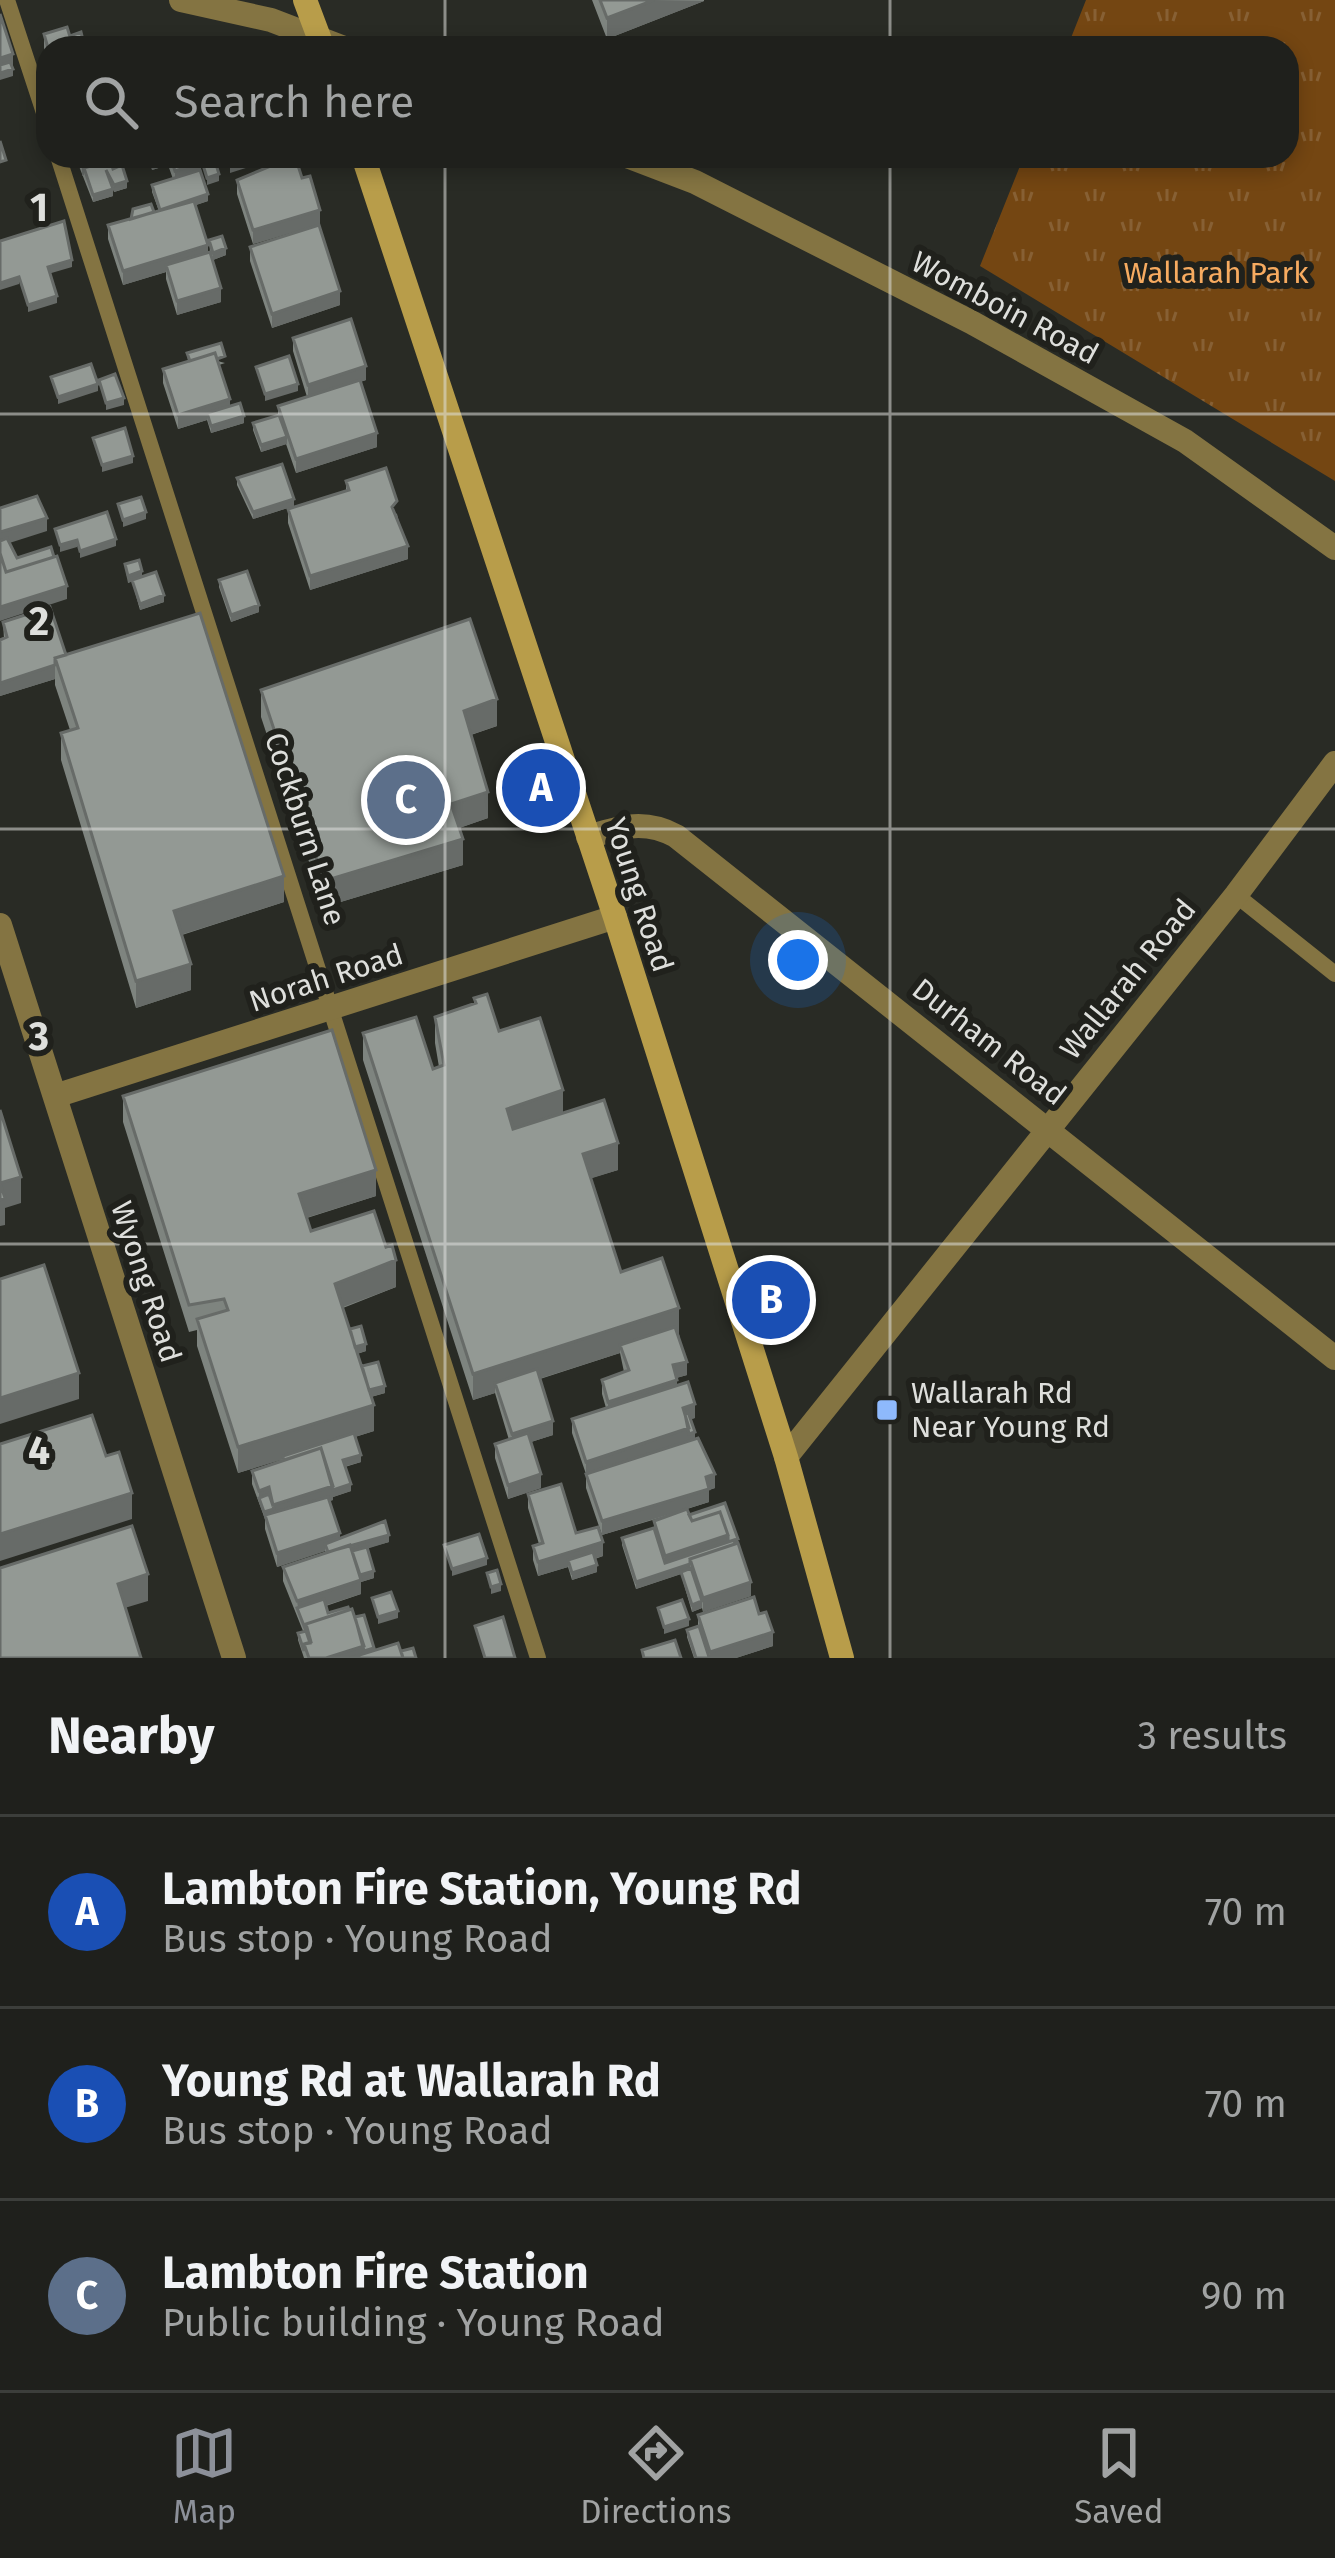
<!DOCTYPE html>
<meta charset="utf-8">
<style>
body{margin:0;font-family:"Fira Sans",sans-serif;background:#272825;color:#f1f3f6}
.you{position:absolute;left:798px;top:960px;width:42px;height:42px;margin:-30px;border:9px solid #fff;border-radius:50%;background:#1a73e8;box-shadow:0 0 0 18px #1a73e833}
.badge{display:grid;place-items:center;width:78px;height:78px;border-radius:50%;background:#8c9099;color:#fff;font-size:39px;font-weight:700}
.pin{position:absolute;translate:-50% -50%;border:6px solid #fff;box-shadow:0 3px 12px #0006}
.list{margin:0;padding:0;list-style:none}
h2{display:flex;justify-content:space-between;align-items:center;height:156px;margin:0;padding:0 48px;font-size:51px}
h2 small{font-size:39px;font-weight:400;color:#a1a3a3}
.list li{display:grid;grid-template-columns:78px 1fr auto;gap:36px;align-items:center;box-sizing:border-box;height:192px;padding:0 48px;border-top:3px solid #3c3e3b}
.list b{display:block;font-size:45px;white-space:nowrap}
.list p{margin:0;font-size:39px;white-space:nowrap;color:#a1a3a3}
.list em{font-size:39px;font-style:normal;color:#a1a3a3}
.icon{flex:none;width:66px;height:66px;fill:none;stroke:currentColor;stroke-width:2;stroke-linecap:round;stroke-linejoin:round}
.map{position:relative;flex:none;width:1335px;height:1658px;overflow:hidden}
.search{position:absolute;background:#1f201c;box-shadow:0 6px 18px #0003;left:36px;right:36px;top:36px;height:132px;display:flex;align-items:center;gap:30px;box-sizing:border-box;padding:0 42px;border-radius:36px;color:#a1a3a3;font-size:45px}
.sheet{height:732px;background:#1f201c}
nav{display:flex;justify-content:space-around;align-items:center;box-sizing:border-box;height:168px;border-top:3px solid #3c3e3b;background:#1f201c;font-size:33px;color:#a1a3a3}
nav a{display:grid;justify-items:center;gap:6px}
nav .on{color:#8c9099}
.map>svg:first-child{display:block}
.park{fill:url(#park-tufts)}
.lines{fill:none;stroke-linecap:round;stroke-linejoin:round}
.lane{stroke:#847442;stroke-width:16}
.street{stroke:#847442;stroke-width:24}
.secondary{stroke:#b89d4a;stroke-width:24}
.wall{fill:#7e847f}
.shaded-wall{fill:#676b68}
.building{fill:#939994;stroke:#676b68;stroke-width:3}
.grid{fill:none;stroke:#dedfdc;stroke-width:3;stroke-opacity:0.55}
.poi-dot{fill:#8eb9fc;stroke:#20211c;stroke-width:4.5}
.labels{text-anchor:middle;stroke-width:12;stroke-linejoin:round;paint-order:stroke}
.park-label{font-size:30px;fill:#f7ab60;stroke:#20211c}
.street-label{font-size:30px;fill:#dedfdc;stroke:#20211c}
.poi-label{font-size:30px;fill:#dedfdc;stroke:#20211c;text-anchor:start}
.grid-label{font-size:39px;text-anchor:middle;font-weight:bold;fill:#dedfdc;stroke:#20211c;stroke-width:12;stroke-linejoin:round;paint-order:stroke}
</style>
<div class="map">
<svg width="1335" height="1658" viewBox="0 0 1335 1658">
<defs>
<pattern id="park-tufts" width="24" height="20" patternUnits="userSpaceOnUse" patternTransform="scale(3)"><rect width="24" height="20" fill="#744612"/><path d="M3 7l-1-3M5 7V3M7 7l1-3M15 17l-1-3M17 17v-4M19 17l1-3" fill="none" stroke="#876034"/></pattern>
</defs>
<rect width="100%" height="100%" fill="#292b25"/>
<path class="park" d="M1086 0H1335V481L980 266 1024 156H1287V48H1067Z"/>
<g class="lines">
<path class="lane" d="M7 0 48 125
M58 156 538 1658
M1236 895 1335 974"/>
<path class="street" d="M181 0 271 20 344 48
M627 156 695 182 971 322 1185 441 1335 548
M588 837C621 827 644 819 676 836L1335 1358
M0 925 234 1658
M55 1096 615 917
M786 1457 1236 895 1335 763"/>
<path class="secondary" d="M305 0 323 48
M363 156 615 917 786 1457 842 1658"/>
</g>
<path class="wall" d="M592 0H704V1L607 39Z
M44 34 48 48V61L44 48Z
M75 156H122V163L112 166 127 188 114 192 113 189V196L93 202Z
M148 156H198L208 201 196 205 208 252H210L209 240 226 255 213 260 221 302 177 315 166 279V272L123 285 108 239V225L159 211 152 192V185L173 179 168 165 152 170Z
M237 180 320 224 253 244 237 194Z
M250 247 340 305 272 328 250 261Z
M293 338 366 380 360 382 377 447 296 473 286 444 261 452 253 430V423L278 415V406L307 397 293 351Z
M187 353 225 363 219 365 230 406 244 423 211 433 207 420 178 429 163 383V369L188 361Z
M237 478 294 506 253 519 237 485Z
M346 481 397 514 408 559 310 590 288 523V509L346 491Z
M125 564 142 576 164 602 140 610 132 581 128 583Z
M219 580 259 612 231 622 219 587Z
M3 622 65 655 284 902 182 935 191 990 136 1008 61 760V733L70 730 55 685V679L0 696V640L4 639Z
M261 690 497 726 471 735 488 818 459 828 463 865 324 907 261 717Z
M474 998 563 1113 618 1170 591 1178 621 1272 679 1334 687 1375 676 1378 677 1386 695 1418 690 1419 695 1439 715 1488 709 1490V1502L687 1509 689 1515 738 1543 751 1596 703 1612 702 1608 692 1612 681 1574 636 1589 622 1545V1538L654 1528V1521L676 1513 602 1535 586 1488V1474L572 1433V1419L606 1408 602 1394V1380L624 1372 620 1353 540 1379 553 1435 531 1442 541 1488 508 1499 495 1458V1444L509 1440 495 1393 473 1400 363 1060V1033L433 1069 439 1067 435 1043V1017L474 1004Z
M123 1096 376 1196 307 1218 311 1231 396 1287 343 1308 350 1329 366 1351 357 1354 362 1366 385 1393 371 1397 374 1431 355 1437 361 1462 345 1467 351 1491 333 1497V1500L329 1501 340 1539 389 1542 367 1548 374 1578 361 1582V1594L326 1606 328 1613 355 1617 374 1650 401 1651 416 1658H304L298 1640V1633L303 1631 283 1581V1567L326 1553 325 1551 277 1567 265 1529V1519L252 1484V1471L283 1459 238 1473 197 1346V1330L189 1332 123 1122Z
M528 1494 603 1556 595 1559 597 1572 572 1580 568 1567 538 1576 533 1560V1546L539 1544 528 1508Z
M698 1615 773 1646 736 1658H694L687 1637V1630L698 1626Z"/>
<path class="shaded-wall" d="M654 0 704 1 607 39V18Z
M13 54V68L0 72V58Z
M13 69V76L0 80V73Z
M100 156H122V163L86 174 84 168V175L82 176V162Z
M152 156H168V165L152 170Z
M240 156H283L230 173V159Z
M200 163V177L175 185V171Z
M219 174V181L207 185V178Z
M127 181V188L114 192V185Z
M113 189V196L93 202V195Z
M208 194V201L160 217V210Z
M320 210V224L253 244V230Z
M208 245V259L166 265V272L123 285V271Z
M226 248V255L213 260V253Z
M72 260V267L48 274V267Z
M19 277V284L0 290V283Z
M221 288V302L177 315V301Z
M340 291V305L272 328V314Z
M57 296V303L28 312V305Z
M366 366V380L308 399V385Z
M98 384V391L58 404V397Z
M298 384V391L265 401V394Z
M124 398V405L106 410V403Z
M230 399V413H207V420L178 429V415Z
M244 416V423L211 433V426Z
M377 433V447L296 473V459Z
M287 437V444L261 452V445Z
M133 456V463L102 472V465Z
M294 499V506L253 519V512Z
M146 512V519L123 527V520Z
M47 518V531L0 546V532Z
M116 539V546L80 558V551Z
M77 540V547L60 552V545Z
M408 546V559L310 590V576Z
M142 571V578L128 583V576Z
M67 586V599L0 621V607Z
M164 595V602L140 610V604Z
M259 605V612L231 622V615Z
M55 665V679L0 696V683Z
M497 699V726L464 737V711Z
M488 792V818L451 831V804Z
M463 839V865L324 907V881Z
M284 876V902L174 937V911Z
M191 964V990L136 1008V981Z
M563 1090V1117L507 1135V1109Z
M618 1143V1170L583 1181V1154Z
M376 1170V1196L299 1220V1194Z
M21 1177V1203L5 1208V1225L0 1226V1183Z
M396 1260V1287L335 1310V1284Z
M679 1308V1334L620 1345V1353L498 1392 495 1383V1393L473 1400V1374Z
M366 1344V1351L350 1356V1349Z
M687 1362V1375L673 1379V1365Z
M79 1373V1399L0 1424V1398Z
M677 1380V1394L608 1416V1402Z
M385 1386V1393L363 1399V1392Z
M695 1404V1418L685 1421 683 1408Z
M374 1405V1431L238 1473V1447Z
M553 1421V1435L512 1448V1434Z
M689 1428 695 1432V1439L586 1476V1462Z
M361 1455V1462L343 1467V1460Z
M541 1474V1488L508 1499V1485Z
M715 1474V1488L709 1490V1502L602 1535V1521Z
M351 1484V1491L333 1497V1500L273 1519 265 1515 264 1519V1512L273 1505 333 1486Z
M269 1487V1501L259 1498V1491Z
M132 1493V1519L0 1561V1534Z
M340 1533V1547L325 1544V1551L277 1567V1553Z
M389 1535V1542L328 1561V1554Z
M728 1535 738 1539V1546L665 1570V1556Z
M603 1542V1556L570 1566 568 1560V1567L538 1576V1562Z
M487 1558V1565L452 1576V1569Z
M690 1564V1571L636 1589V1582Z
M597 1565V1572L572 1580V1573Z
M374 1571V1578L361 1582V1594L299 1614 297 1601 358 1576Z
M148 1574V1601L118 1610V1584Z
M751 1582V1596L703 1612V1598Z
M501 1584V1591L491 1594V1587Z
M702 1601V1608L692 1612V1605Z
M398 1611V1618L378 1624V1617Z
M689 1619V1626L664 1634V1627Z
M773 1632V1646L736 1658H710V1652Z
M364 1646 374 1648V1655L364 1658H326Z"/>
<path class="building" d="M600 0H654L607 18Z
M0 14 13 54 0 58Z
M67 27 72 43 88 38 91 48H48L44 34Z
M81 32 83 40 72 43 70 36Z
M10 62 13 69 0 73V65Z
M0 141 6 160 0 162Z
M80 156H100L82 162Z
M170 156H198L200 163 175 171Z
M295 156 302 178 310 176 320 210 253 230 237 180Z
M110 160 113 169 122 165 127 181 114 185 106 170 113 189 93 195 84 168Z
M215 161 219 174 207 178 203 165Z
M200 170 208 194 160 210 152 185Z
M194 201 208 245 123 271 108 225Z
M151 204 154 212 131 219 133 209Z
M64 221 72 260 48 267 57 296 28 305 19 277 0 283V241Z
M319 225 340 291 272 314 250 247Z
M222 236 226 248 213 253 209 240Z
M210 252 221 288 177 301 166 265Z
M351 319 366 366 308 385 293 338Z
M221 343 225 356 217 359 215 353 190 361 187 353Z
M215 353 230 399 178 415 163 369Z
M289 356 298 384 265 394 256 367Z
M91 364 98 384 58 397 51 377Z
M115 374 124 398 106 403 99 380Z
M360 380 377 433 296 459 278 406Z
M240 403 244 416 211 426 207 413Z
M279 415 287 437 261 445 253 423Z
M125 428 133 456 102 465 93 438Z
M282 464 294 499 253 512 237 478Z
M386 468 397 501 392 507 408 546 310 576 288 509 349 490 346 481Z
M37 496 47 518 0 532V508Z
M141 497 146 512 123 520 118 504Z
M107 512 116 539 80 551 77 540 60 545 55 529Z
M7 538 17 558 51 547 54 557 6 572 0 553V541Z
M0 553 6 572 57 556 67 586 0 607Z
M139 560 142 571 128 576 125 564Z
M247 571 259 605 231 615 219 580Z
M156 572 164 595 140 604 132 580Z
M50 607 66 655 55 658V665L0 683V640L7 637 3 622Z
M200 613 284 876 174 911 191 964 136 981 61 733 78 728 55 658Z
M470 619 497 699 464 711 488 792 451 804 463 839 324 881 261 690Z
M487 994 499 1031 540 1018 563 1090 507 1109 513 1129 604 1100 618 1143 583 1154 621 1272 662 1258 679 1308 473 1374 363 1033 416 1017 433 1069 444 1065 435 1017 476 1003 474 998Z
M332 1030 376 1170 299 1194 311 1231 374 1211 386 1247 392 1245 396 1260 335 1284 374 1405 238 1447 197 1319 228 1310 224 1299 189 1305 123 1096Z
M0 1110 21 1177 0 1183 5 1198 0 1200Z
M44 1265 79 1373 0 1398V1279Z
M361 1326 366 1344 355 1347 350 1329Z
M675 1327 687 1362 673 1365 677 1380 608 1402 602 1380 629 1370 620 1345Z
M378 1362 385 1386 369 1390 362 1366Z
M537 1369 553 1421 512 1434 495 1383Z
M688 1382 695 1404 683 1408 689 1428 586 1462 572 1419Z
M688 1412 695 1432 689 1434 685 1414Z
M92 1415 106 1456 119 1452 132 1493 0 1534V1444Z
M354 1433 361 1455 343 1460 351 1484 333 1490 321 1448 284 1460 283 1456Z
M528 1433 541 1474 508 1485 495 1444Z
M698 1438 715 1474 706 1477 709 1489 602 1521 586 1474Z
M321 1448 333 1486 273 1505 269 1487 259 1491 252 1471Z
M561 1484 576 1533 598 1527 603 1542 538 1562 533 1546 543 1543 528 1494Z
M269 1494 274 1509 264 1512 259 1498Z
M328 1497 340 1533 277 1553 265 1515Z
M725 1503 738 1539 728 1542V1535L720 1512 692 1521 689 1515Z
M687 1509 692 1521 720 1512 728 1535 665 1556 654 1521Z
M385 1521 389 1535 328 1552 325 1544Z
M132 1526 148 1574 118 1584 141 1658H0V1568Z
M654 1528 665 1563 734 1540 735 1544 690 1559V1564L636 1582 622 1538Z
M479 1534 487 1558 452 1569 444 1545Z
M738 1543 751 1582 703 1598 690 1559Z
M350 1545 361 1580 297 1601 283 1567Z
M367 1547 374 1571 360 1575 352 1551Z
M593 1552 597 1565 572 1573 568 1560Z
M691 1568 702 1601 692 1605 681 1572Z
M497 1570 501 1584 491 1587 487 1573Z
M391 1592 398 1611 378 1617 372 1598Z
M754 1597 759 1614 766 1612 773 1632 710 1652 698 1615Z
M324 1599 328 1613 348 1607 349 1610 306 1624V1631L297 1608Z
M682 1600 689 1619 664 1627 658 1608Z
M352 1609 364 1646 326 1658H309L304 1644 311 1642 306 1624Z
M364 1615 374 1648 364 1651 355 1617Z
M503 1617 515 1658H485L475 1626Z
M699 1626 709 1657 707 1658H696L687 1630Z
M306 1631 310 1643 304 1644V1651L298 1633Z
M675 1640 681 1658H644L642 1650Z
M398 1643 403 1658H350Z
M413 1648 416 1658H403L401 1651Z"/>
<path class="grid" d="M445 0V48M890 0V48M445 156V1658M890 156V1658M0 414H1335M0 829H1335M0 1244H1335"/>
<rect class="poi-dot" x="875" y="1398" width="24" height="24" rx="6"/>
<g class="labels">
<g class="park-label">
<text x="1216" y="283">Wallarah Park</text>
</g>
<g class="street-label">
<text transform="translate(1005 308) rotate(28)" y="10">Womboin Road</text>
<text transform="translate(305 829) rotate(72)" y="10">Cockburn Lane</text>
<text transform="translate(639 895) rotate(72)" y="10">Young Road</text>
<text transform="translate(326 978) rotate(-18)" y="10">Norah Road</text>
<text transform="translate(1128 979) rotate(-51)" y="10">Wallarah Road</text>
<text transform="translate(989 1042) rotate(38)" y="10">Durham Road</text>
<text transform="translate(146 1282) rotate(72)" y="10">Wyong Road</text>
</g>
<g class="poi-label">
<text x="911" y="1403">Wallarah Rd<tspan x="911" dy="34">Near Young Rd</tspan></text>
</g>
</g>
<g class="grid-label">
<text x="39" y="221">1</text>
<text x="39" y="635">2</text>
<text x="39" y="1050">3</text>
<text x="39" y="1464">4</text>
</g>
</svg>
<div class="you"></div>
<div class="pin badge" style="left:541px;top:788px;background:#1a4fb4">A</div>
<div class="pin badge" style="left:771px;top:1300px;background:#1a4fb4">B</div>
<div class="pin badge" style="left:406px;top:800px;background:#5c6f8a">C</div>
<div class="search"><svg class="icon" aria-label="search" viewBox="0 0 24 24"><circle cx="10" cy="10" r="6"/><path d="M15 15l6 6"/></svg>Search here</div>
</div>
<section class="sheet">
<h2>Nearby<small>3 results</small></h2>
<ul class="list">
<li><span class="badge" style="background:#1a4fb4">A</span><div><b>Lambton Fire Station, Young Rd</b><p>Bus stop · Young Road</p></div><em>70 m</em></li>
<li><span class="badge" style="background:#1a4fb4">B</span><div><b>Young Rd at Wallarah Rd</b><p>Bus stop · Young Road</p></div><em>70 m</em></li>
<li><span class="badge" style="background:#5c6f8a">C</span><div><b>Lambton Fire Station</b><p>Public building · Young Road</p></div><em>90 m</em></li>
</ul>
</section>
<nav>
<a class="on"><svg class="icon" aria-label="map" viewBox="0 0 24 24"><path d="M3 6l6-2 6 2 6-2v14l-6 2-6-2-6 2zM9 4v14M15 6v14"/></svg>Map</a>
<a><svg class="icon" aria-label="directions" viewBox="0 0 24 24"><path d="M12 3l9 9-9 9-9-9zM9 14v-3h6M13 9l2 2-2 2"/></svg>Directions</a>
<a><svg class="icon" aria-label="saved" viewBox="0 0 24 24"><path d="M7 4h10v16l-5-4-5 4z"/></svg>Saved</a>
</nav>
